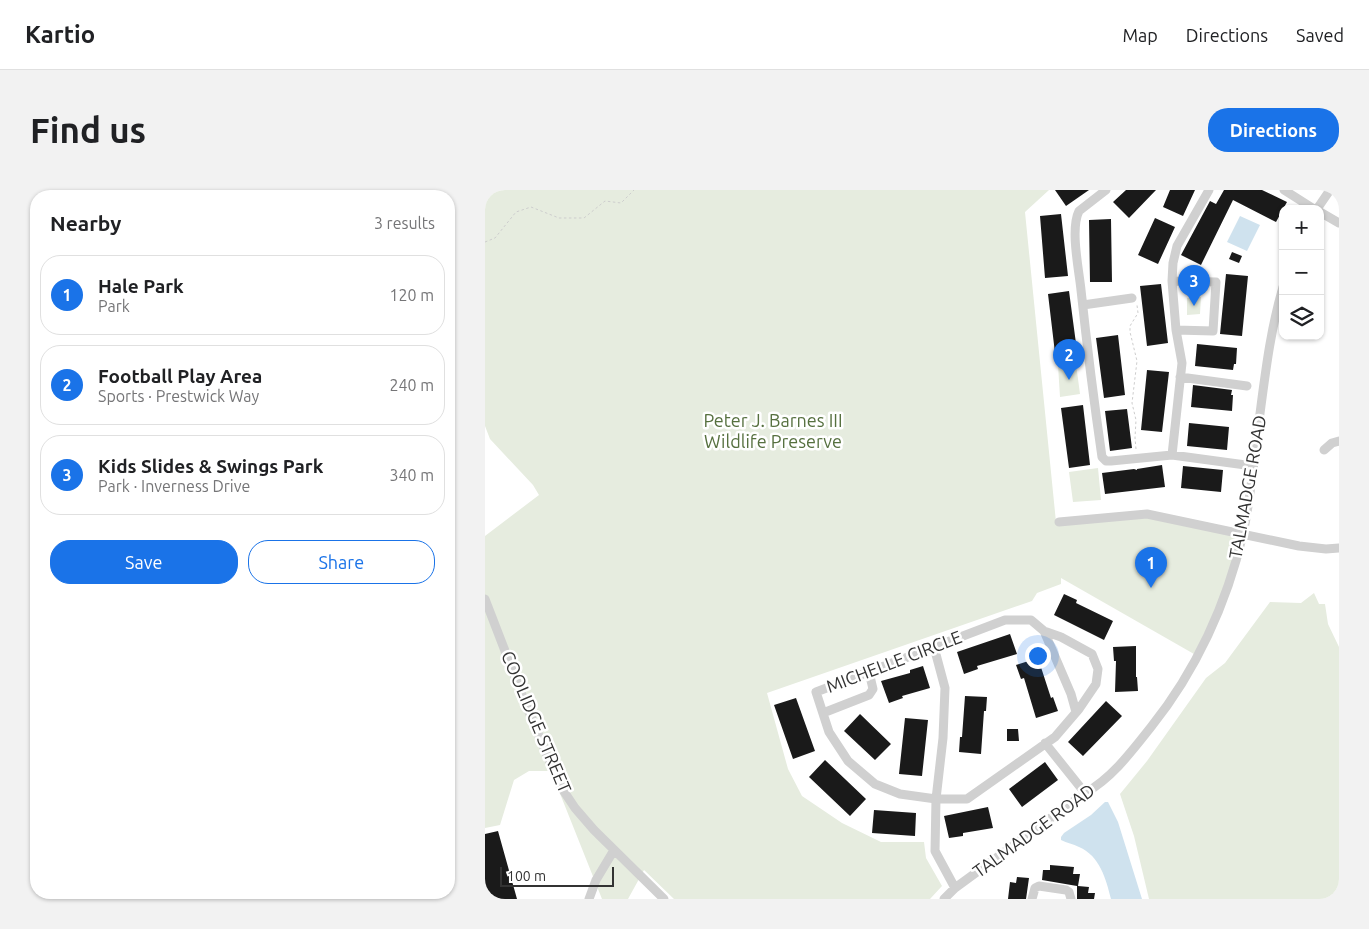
<!DOCTYPE html>
<meta charset="utf-8">
<style>
body{margin:0;font-family:Ubuntu,sans-serif;background:#f2f2f2;color:#202124}
.controls{position:absolute;right:15px;top:15px;display:grid;overflow:hidden;border-radius:10px;box-shadow:0 1px 4px #0004}
.controls button{width:45px;height:45px;display:grid;place-items:center;padding:0;border:0;border-bottom:1px solid #e0e0e0;background:#fff;color:#202124;font:25px sans-serif}
.scale{position:absolute;left:15px;bottom:12px;width:114px;box-sizing:border-box;padding-left:5px;border:2px solid #333;border-top:0;font-size:14px;line-height:18px;white-space:nowrap;color:#333;-webkit-text-stroke:4px #fff;paint-order:stroke}
.you{position:absolute;left:552px;top:465px;width:18px;height:18px;margin:-12px;border:4px solid #fff;border-radius:50%;background:#1a73e8;box-shadow:0 0 0 8px #1a73e833}
.badge{display:grid;place-items:center;width:32px;height:32px;border-radius:50%;background:#1a73e8;color:#fff;font-size:16px;font-weight:700}
.pin{position:absolute;translate:-50% -41px;filter:drop-shadow(0 1px 2px #0008)}
.pin::after{content:'';position:absolute;top:26px;width:18px;height:15px;background:inherit;clip-path:polygon(0 0,100% 0,50% 100%)}
.list{margin:0;padding:0;list-style:none}
h2{display:flex;justify-content:space-between;align-items:center;height:65px;margin:0;padding:0 20px;font-size:21px}
h2 small{font-size:16px;font-weight:400;color:#757577}
.list li{display:grid;grid-template-columns:32px 1fr auto;gap:15px;align-items:center;box-sizing:border-box;height:80px;margin:0 10px 10px;padding:0 10px;border:1px solid #e0e0e0;border-radius:20px}
.list b{display:block;font-size:19px;white-space:nowrap}
.list p{margin:0;font-size:16px;white-space:nowrap;color:#757577}
.list em{font-size:16px;font-style:normal;color:#757577}
.actions{display:flex;gap:10px;padding:15px 20px}
.actions a{flex:1;padding:11px 0;border:1px solid #1a73e8;border-radius:20px;text-align:center;font-size:18px;color:#1a73e8}
.actions .main{background:#1a73e8;color:#fff}
.icon{flex:none;width:28px;height:28px;fill:none;stroke:currentColor;stroke-width:2;stroke-linecap:round;stroke-linejoin:round}
.map{position:relative;flex:none;width:854px;height:709px;overflow:hidden;border-radius:20px}
header{display:flex;align-items:center;gap:30px;box-sizing:border-box;height:70px;padding:0 25px;background:#fff;border-bottom:1px solid #e0e0e0}
header strong{font-size:24px}
nav{display:flex;gap:28px;margin-inline-start:auto;font-size:18px}
.intro{display:flex;align-items:center;justify-content:space-between;box-sizing:border-box;height:120px;padding:0 30px}
h1{margin:0;font-size:35px}
.button{padding:12px 22px;border-radius:20px;background:#1a73e8;color:#fff;font-size:18px;font-weight:700}
main{display:flex;gap:30px;padding:0 30px}
aside{flex:1;background:#fff;border-radius:20px;box-shadow:0 1px 4px #0004}
.map>svg:first-child{display:block}
.green{fill:#e6ecdf}
.water{fill:#cfe2ee}
.building{fill:#1a1a1a}
.lines{fill:none;stroke-linecap:round;stroke-linejoin:round}
.path{stroke:#cdcdcd;stroke-width:1;stroke-dasharray:2.5 2.5;stroke-linecap:butt}
.minor{stroke:#d0d0d0;stroke-width:9}
.labels{text-anchor:middle;stroke-width:5;stroke-linejoin:round;paint-order:stroke}
.park-label{font-size:18px;fill:#56703f;stroke:#fff}
.street-label{font-size:18px;fill:#333;stroke:#fff}
</style>
<header>
<strong>Kartio</strong>
<nav><a>Map</a><a>Directions</a><a>Saved</a></nav>
</header>
<div class="intro"><h1>Find us</h1><a class="button">Directions</a></div>
<main>
<aside>
<h2>Nearby<small>3 results</small></h2>
<ul class="list">
<li><span class="badge">1</span><div><b>Hale Park</b><p>Park</p></div><em>120 m</em></li>
<li><span class="badge">2</span><div><b>Football Play Area</b><p>Sports · Prestwick Way</p></div><em>240 m</em></li>
<li><span class="badge">3</span><div><b>Kids Slides &amp; Swings Park</b><p>Park · Inverness Drive</p></div><em>340 m</em></li>
</ul>
<div class="actions"><a class="main">Save</a><a>Share</a></div>
</aside>
<div class="map">
<svg width="854" height="709" viewBox="0 0 854 709">
<rect width="100%" height="100%" fill="#fff"/>
<path class="green" d="M0 0H564L540 22 571 332 651 324 758 343 727 430 709 464 576 388V394L552 403 547 411 282 503 303 579 317 606 357 633 396 652H439L441 668 457 696 445 709H189L159 680 143 709H117L66 581H44L29 590 15 635 0 638V346L54 305 48 295 5 249 0 236Z
M716 107 715 124 702 125V108Z
M591 174 595 204 575 207 573 175Z
M613 278 616 310 588 312 584 282Z
M829 403 834 414H840L843 434 854 457V709H664L649 646 635 604 662 571 721 488 740 473 785 412 816 413Z"/>
<path class="water" d="M755 26 775 35 762 61 742 52Z
M620 612H623L633 632 657 709H626C621 689 615 666 594 657 588 654 582 653 576 650V647L579 643 606 625Z"/>
<path class="building" d="M570 0H604L581 16Z
M641 0H671L644 28 628 12Z
M685 0H710L698 26 678 17Z
M739 0H777L802 12 791 32 748 10 716 75 696 65 725 11 731 14Z
M576 24 583 86 560 88 555 26Z
M670 28 690 37 673 74 653 65Z
M626 29 627 92H605L604 30Z
M747 62 757 66 754 73 744 69Z
M741 84 763 86 757 146 735 144Z
M676 94 683 153 662 156 655 96Z
M584 101 592 161 570 163 563 104Z
M633 145 640 205 619 208 611 148Z
M712 154 752 158 751 174H749L748 180 710 176Z
M662 180 684 182 677 242 656 240Z
M708 195 747 200 746 205H748L747 221 706 217Z
M598 215 605 275 584 278 576 218Z
M642 219 647 258 625 261 620 221Z
M704 233 744 237 742 260 702 256Z
M677 275 680 297 620 304 617 283 649 279 652 280V279Z
M698 276 738 280 736 302 696 298Z
M579 404 592 410 591 413 628 431 619 450 569 425Z
M525 444 532 464 492 476 493 479 479 484 472 462Z
M651 456V487H652L653 501 630 502 631 471H629L628 457Z
M553 468 566 508 568 507 573 521 551 528 539 488 536 489 531 475Z
M438 476 445 498 417 506 418 508 404 513 396 491 425 483V480Z
M480 506 502 507 501 521H499L496 564 474 562 475 547H477Z
M311 508 330 561 308 569 289 515Z
M621 511 637 526 598 566 583 552Z
M375 524 406 554 390 570 359 541Z
M420 528 443 530 437 586 414 584Z
M522 539H533L534 551H522Z
M340 570 381 609 365 626 324 587Z
M560 572 573 590 537 617 524 599Z
M503 617 508 638 478 643V646L464 648 459 626Z
M389 620 431 623 430 646 387 643Z
M13 641 32 709H0V644Z
M565 675 589 677 588 684H595L593 696 604 697 603 703H610L609 709H592V696L557 690 558 680H565Z
M532 687 544 688 541 709H523L525 692 531 693Z"/>
<g class="lines">
<path class="path" d="M0 52 10 48 31 22 46 17 74 28H99L120 11 136 13 149 0
M651 259 650 248 651 230 647 213 652 171 645 142V136L653 123 652 115"/>
<path class="minor" d="M621 0 594 21C585 39 594 80 596 100 602 156 609 212 617 267L621 271H626L687 265 768 276
M799 0 829 19
M832 19 845 0
M835 22 854 33
M687 91 731 92 728 141 691 140
M598 115 647 108
M695 187 762 196
M839 260 847 253 854 251
M687 265 697 173 691 140 687 91 688 73 692 56 724 0
M574 332 662 324 814 356 841 359 854 358
M0 409 37 505 74 594 90 618 109 640 179 709
M520 430H546L559 441 576 447 607 464 613 479 611 494 594 519 570 547 482 609H451L415 604 390 594 363 571 344 542 331 502Z
M559 441 586 504 591 522
M449 457 460 498 458 548 451 609 450 661 470 698
M338 523 384 505 388 499 384 482
M560 553 600 603
M104 709 111 690 129 660
M459 709 470 698 600 603C627 588 647 561 666 537 711 481 742 413 758 344 766 307 769 269 774 231 780 186 785 141 798 97
M547 709 550 698 554 696 581 700 584 702 586 709"/>
</g>
<g class="labels">
<g class="park-label">
<text x="288" y="237">Peter J. Barnes III<tspan x="288" dy="21">Wildlife Preserve</tspan></text>
</g>
<g class="street-label">
<text transform="translate(763 297) rotate(-80)" y="6">TALMADGE ROAD</text>
<text transform="translate(409 472) rotate(-21)" y="6">MICHELLE CIRCLE</text>
<text transform="translate(51 532) rotate(67)" y="6">COOLIDGE STREET</text>
<text transform="translate(549 641) rotate(-36)" y="6">TALMADGE ROAD</text>
</g>
</g>
</svg>
<div class="controls">
<button>+</button>
<button>−</button>
<button><svg class="icon" aria-label="layers" viewBox="0 0 24 24"><path d="M12 4l9 5-9 5-9-5zM3 14l9 5 9-5"/></svg></button>
</div>
<div class="scale">100 m</div>
<div class="you"></div>
<div class="pin badge" style="left:666px;top:398px">1</div>
<div class="pin badge" style="left:584px;top:190px">2</div>
<div class="pin badge" style="left:709px;top:116px">3</div>
</div>
</main>
